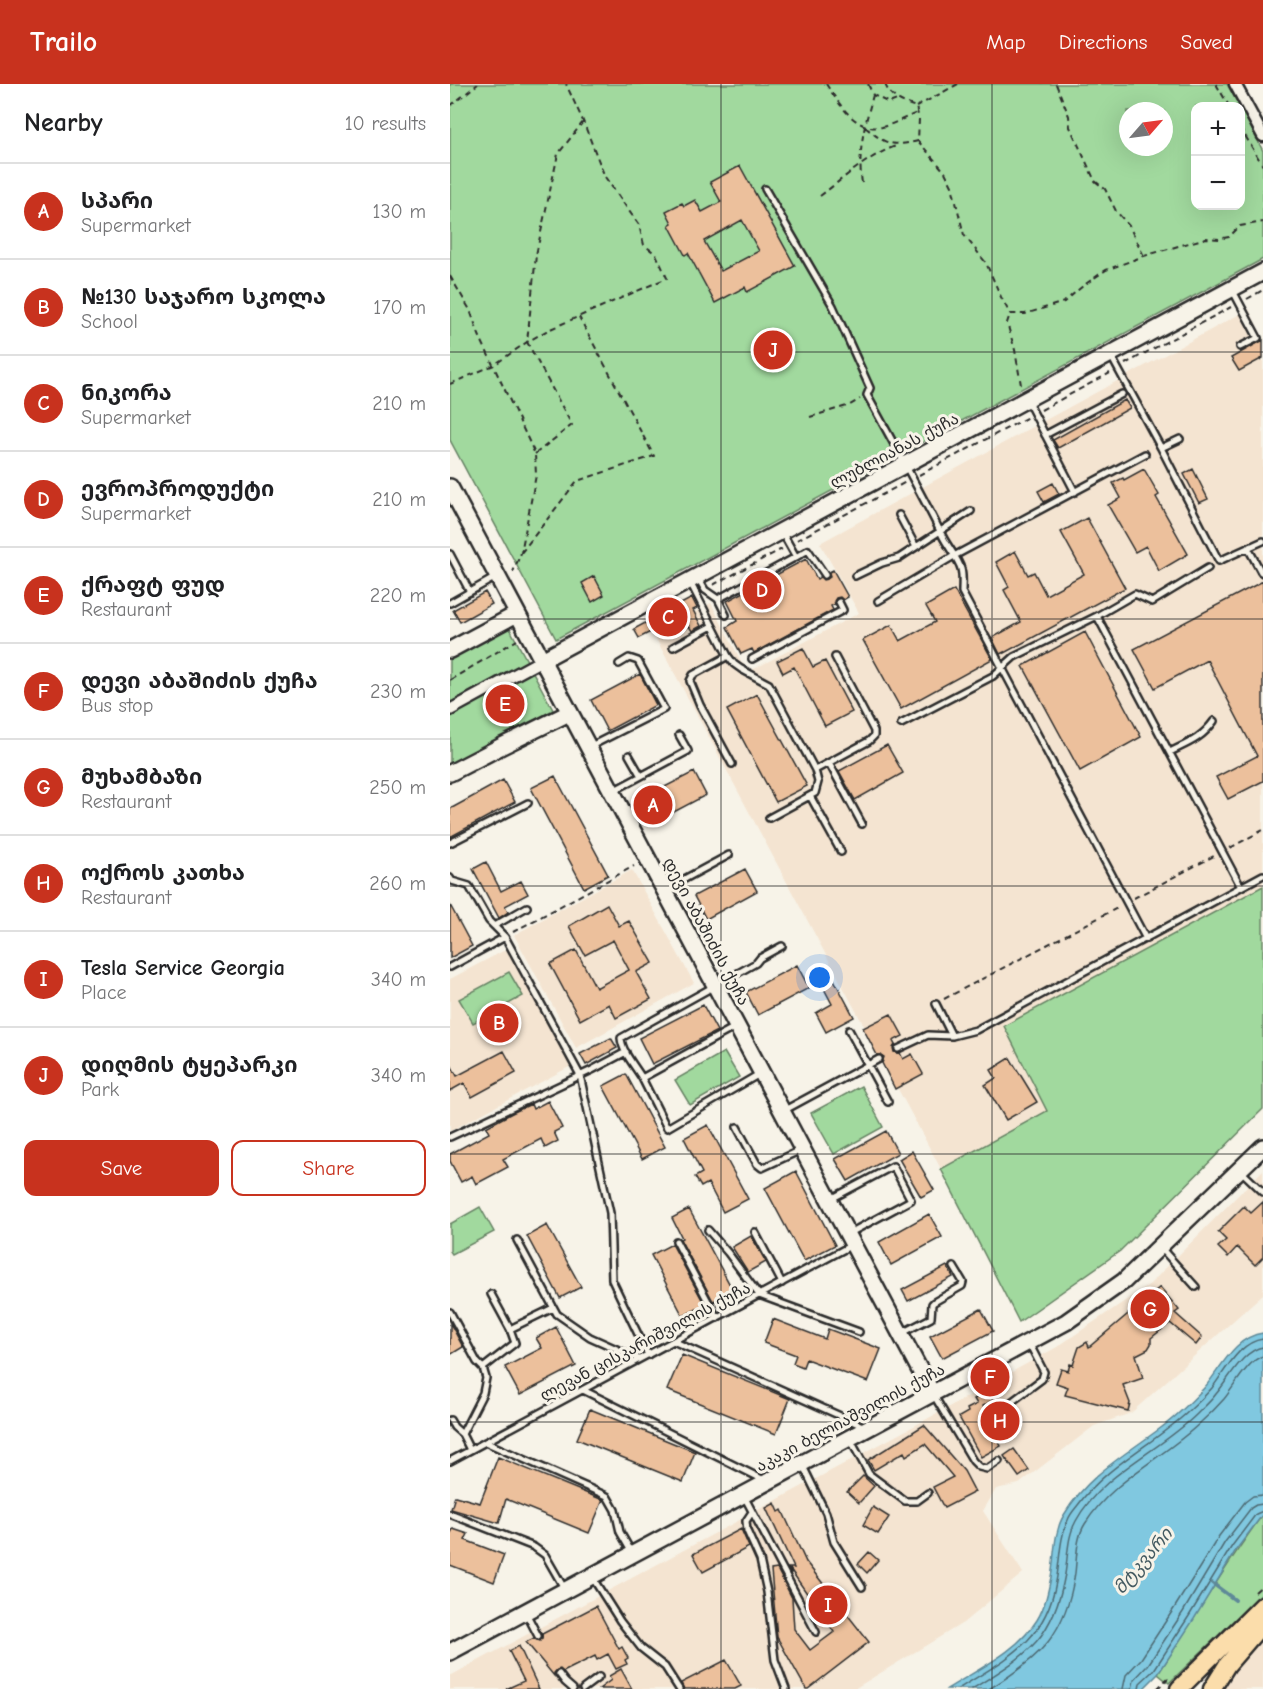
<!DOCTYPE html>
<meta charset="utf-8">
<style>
body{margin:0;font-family:"Comic Neue","Noto Sans Georgian",sans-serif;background:#f2f2f2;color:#202124}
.controls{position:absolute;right:18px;top:18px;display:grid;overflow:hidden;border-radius:12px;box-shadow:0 6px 24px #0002}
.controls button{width:54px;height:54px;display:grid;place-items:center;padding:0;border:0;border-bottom:2px solid #e0e0e0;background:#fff;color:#202124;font:30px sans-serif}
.compass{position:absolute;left:669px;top:18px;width:54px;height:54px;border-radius:50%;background:#fff;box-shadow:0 6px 24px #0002;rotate:62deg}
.you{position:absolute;left:370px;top:894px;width:21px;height:21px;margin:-15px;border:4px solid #fff;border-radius:50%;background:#1a73e8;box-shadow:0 0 0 9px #1a73e833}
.badge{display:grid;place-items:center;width:39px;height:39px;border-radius:50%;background:#c8321e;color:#fff;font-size:20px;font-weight:700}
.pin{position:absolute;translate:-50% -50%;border:3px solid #fff;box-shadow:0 2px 6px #0006}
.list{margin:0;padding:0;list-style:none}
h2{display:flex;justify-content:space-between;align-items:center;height:78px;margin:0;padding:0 24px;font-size:26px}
h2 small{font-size:20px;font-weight:400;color:#757577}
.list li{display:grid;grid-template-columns:39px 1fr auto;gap:18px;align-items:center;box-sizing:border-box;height:96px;padding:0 24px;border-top:2px solid #e0e0e0}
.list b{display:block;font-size:22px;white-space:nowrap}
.list p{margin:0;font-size:20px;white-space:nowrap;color:#757577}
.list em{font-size:20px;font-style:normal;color:#757577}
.actions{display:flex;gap:12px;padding:18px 24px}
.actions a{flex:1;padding:14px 0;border:2px solid #c8321e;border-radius:12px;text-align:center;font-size:21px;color:#c8321e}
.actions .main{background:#c8321e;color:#fff}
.map{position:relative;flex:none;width:813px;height:1605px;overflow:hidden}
header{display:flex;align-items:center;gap:36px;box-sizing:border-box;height:84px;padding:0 30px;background:#c8321e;color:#fff}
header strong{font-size:28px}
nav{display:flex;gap:33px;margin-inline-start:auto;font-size:21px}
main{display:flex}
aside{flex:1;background:#fff}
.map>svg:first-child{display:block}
.built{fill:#f4e4d1}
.green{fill:#a1d99e;stroke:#668264;stroke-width:1.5;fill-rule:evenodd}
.water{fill:#80c8e0;stroke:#5e8998;stroke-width:1.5}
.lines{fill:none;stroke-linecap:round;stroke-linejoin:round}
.shore{stroke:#4d6a73;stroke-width:1.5}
.stream{stroke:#5e8998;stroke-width:4}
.building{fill:#ecc09c;stroke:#2b2b2b;stroke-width:1.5;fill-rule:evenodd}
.lane-casing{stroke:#2b2b2b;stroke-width:10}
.street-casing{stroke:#2b2b2b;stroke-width:15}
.secondary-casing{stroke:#2b2b2b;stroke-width:20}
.primary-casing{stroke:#2b2b2b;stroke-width:21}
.path{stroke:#2b2b2b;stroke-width:2;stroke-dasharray:6 4.5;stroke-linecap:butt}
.lane{stroke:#f7f3e8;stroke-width:5}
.street{stroke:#f7f3e8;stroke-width:10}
.secondary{stroke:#f7f3e8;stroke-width:15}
.primary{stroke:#fbddab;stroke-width:16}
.grid{fill:none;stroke:#2b2b2b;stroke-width:1.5;stroke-opacity:0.55}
.labels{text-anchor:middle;stroke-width:6;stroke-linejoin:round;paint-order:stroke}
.street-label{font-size:16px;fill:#2b2b2b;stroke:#f7f3e8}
.water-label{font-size:18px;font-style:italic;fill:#445a61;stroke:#f7f3e8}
</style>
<header>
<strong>Trailo</strong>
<nav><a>Map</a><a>Directions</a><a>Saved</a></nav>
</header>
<main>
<aside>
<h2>Nearby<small>10 results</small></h2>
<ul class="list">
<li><span class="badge">A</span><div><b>სპარი</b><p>Supermarket</p></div><em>130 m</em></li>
<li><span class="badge">B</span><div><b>№130 საჯარო სკოლა</b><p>School</p></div><em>170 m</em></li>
<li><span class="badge">C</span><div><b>ნიკორა</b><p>Supermarket</p></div><em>210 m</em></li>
<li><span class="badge">D</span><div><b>ევროპროდუქტი</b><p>Supermarket</p></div><em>210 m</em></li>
<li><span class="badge">E</span><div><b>ქრაფტ ფუდ</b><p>Restaurant</p></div><em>220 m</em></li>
<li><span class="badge">F</span><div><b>დევი აბაშიძის ქუჩა</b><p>Bus stop</p></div><em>230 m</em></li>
<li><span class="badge">G</span><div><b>მუხამბაზი</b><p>Restaurant</p></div><em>250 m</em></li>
<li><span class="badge">H</span><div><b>ოქროს კათხა</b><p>Restaurant</p></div><em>260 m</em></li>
<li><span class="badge">I</span><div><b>Tesla Service Georgia</b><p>Place</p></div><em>340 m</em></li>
<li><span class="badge">J</span><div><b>დიღმის ტყეპარკი</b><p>Park</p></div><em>340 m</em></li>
</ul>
<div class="actions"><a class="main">Save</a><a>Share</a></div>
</aside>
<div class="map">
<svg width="813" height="1605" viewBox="0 0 813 1605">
<rect width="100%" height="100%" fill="#f7f3e8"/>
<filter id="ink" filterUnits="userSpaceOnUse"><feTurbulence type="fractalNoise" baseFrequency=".0167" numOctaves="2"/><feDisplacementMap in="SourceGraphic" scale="12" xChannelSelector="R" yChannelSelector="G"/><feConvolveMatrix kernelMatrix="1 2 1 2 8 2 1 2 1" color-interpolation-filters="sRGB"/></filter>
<g filter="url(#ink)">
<path class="built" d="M799 225 813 254V802L554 942 597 1027 491 1085 204 551 261 519 292 579 302 586 409 529 370 459Z
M182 786 244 899 126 964 64 851Z
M57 865 121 982 0 1047V895Z
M813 1086V1210L681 1329 644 1342 569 1400 546 1405 533 1427 573 1489 513 1539 404 1605H0V1592L477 1335 607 1263 700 1200Z
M813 1548V1605H771L790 1572Z"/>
<path class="green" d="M0 0H777L789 22H746V122H790L791 25 813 67V175L106 555 0 356ZM678 27H714V63H678Z
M57 543 60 545 103 626 0 682V571Z
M813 802V1025L670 1167 569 1238 491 1085 597 1027 554 942Z
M59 888 73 912 23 939 9 915Z
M274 968 289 993 240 1021 225 996Z
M411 1002 433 1043 384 1070 361 1029Z
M30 1123 44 1148 2 1170 0 1167V1140Z
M813 1430V1508L719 1599 708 1590C743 1537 775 1481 813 1430Z"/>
<path class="water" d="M813 1249V1430L786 1466 744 1535 708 1590 693 1605H497C528 1585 567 1568 587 1536 595 1523 598 1508 601 1493 605 1473 603 1449 614 1431 637 1392 673 1372 708 1346 725 1334 741 1318 755 1303 772 1283 784 1253 813 1249Z"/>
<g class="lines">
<path class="shore" d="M508 1605C555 1575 595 1559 606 1498 610 1478 609 1455 618 1436 620 1430 625 1425 628 1421 657 1381 704 1360 739 1327 747 1320 755 1312 762 1304 776 1286 789 1258 813 1255
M522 1605C576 1571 603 1557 615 1490 618 1473 617 1453 626 1437 652 1389 709 1368 747 1330 754 1323 761 1317 766 1310 779 1295 793 1266 813 1263
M539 1605C590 1574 616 1550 625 1489 627 1473 626 1454 635 1440 663 1395 714 1374 751 1338 759 1331 767 1323 774 1315 784 1303 798 1276 813 1272
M673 1605 676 1591 691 1575 725 1523 769 1452 795 1418 803 1412 813 1411
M682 1605 684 1596 698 1581 733 1528 775 1458 801 1424 806 1421 813 1420
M689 1605 690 1599 704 1586 739 1532 782 1462 806 1430 813 1427"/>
<path class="stream" d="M762 1499 785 1516"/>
</g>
<path class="building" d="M290 82 345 182 297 208 295 203 265 219 238 169 235 171 219 141 222 139 216 127 232 119 234 122 245 116 252 128 271 118 260 98ZM292 136 309 167 271 187 254 157Z
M813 256V274L789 287 781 274Z
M675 316 680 324 608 364 603 356Z
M694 385 709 411 706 413 738 470 709 487 696 462 685 468 658 421 671 414 663 399 673 394 674 396Z
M743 385 758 415 749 419 734 390Z
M603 399 609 410 594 418 588 407Z
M637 434 675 504 554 569V568L550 570 542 554 571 538 554 506 559 503 546 478 565 467 578 491 584 488 596 511 634 490 611 448Z
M356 475 367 495 370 493 373 496 377 495 380 493 379 488 383 486 398 513 393 516 390 513 386 514 384 517 385 520 381 522 383 526 304 569 302 565 291 570 277 543 287 537 277 517Z
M144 492 154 511 142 518 132 499Z
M813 497V697L778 715 766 693 807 672 757 576 705 604 684 565Z
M504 506 542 575 451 625 413 556 441 541 450 557 485 538 476 522Z
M35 508 42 520 10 538 3 526Z
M242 514 247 524 243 526 251 542 242 547 239 542 221 551 216 540 189 554 184 545Z
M635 548 691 653 630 687 573 582Z
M353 564 363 583 375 577 402 628 375 642 344 583 333 589 327 577Z
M190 590 206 621 157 647 141 616Z
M60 608 68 621 50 632 42 619Z
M307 610 357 702 326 718 277 626Z
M437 661 453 689 405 716 389 687Z
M244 688 256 711 205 738 193 714Z
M105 692 158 791 134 804 81 704Z
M53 696 65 718 0 753V725Z
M36 778 51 807 71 797 78 810 55 822 58 828 49 834 23 785Z
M295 785 307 807 256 835 244 812Z
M157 820 169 842 179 837 203 879 186 888 201 915 166 934 159 920 130 936 100 880 126 866 146 904 179 886 163 856 135 871 119 842Z
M0 821 22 862 0 874Z
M347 881 359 904 308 931 296 908Z
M381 890 404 933 376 948 366 929 382 920 370 897Z
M253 921 267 947 202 980 189 954Z
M441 930 453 952 443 957 445 961 443 964 444 968 450 969 453 975 462 970 473 990 445 1005 432 979 434 973 431 971H427L413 944Z
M161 954 167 964 136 981 130 970Z
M54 967 66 989 22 1013 14 999 0 1007V979L7 992Z
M560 974 587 1018 556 1036 535 1001 546 994 541 986Z
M176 990 215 1063 192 1075 153 1002Z
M98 1017 112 1044 104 1048 108 1057 95 1064 91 1055 53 1075 58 1083 26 1100 22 1092 11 1098 0 1077V1070L39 1049 36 1043 62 1029 81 1020 83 1025Z
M258 1041 298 1115 273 1128 258 1099 251 1103 245 1093 252 1089 234 1054Z
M436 1047 448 1069 398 1097 385 1075Z
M462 1067 484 1106 471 1113 449 1075Z
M346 1087 385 1161 354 1177 315 1104Z
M813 1118V1173L805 1181 787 1163 778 1173 768 1163 776 1156 768 1148 794 1122 801 1129Z
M239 1125 287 1214 269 1223 265 1216 263 1217 230 1155 232 1154 222 1134Z
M479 1130 492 1153 441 1181 429 1158Z
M97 1141 131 1203 110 1214 77 1152Z
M301 1152 316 1178 298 1188 282 1163Z
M222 1160 255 1221 233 1232 201 1171Z
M497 1182 503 1193 458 1217 452 1206Z
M710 1203 729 1226 725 1229 752 1253 746 1261 720 1239 701 1254V1260L698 1265 686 1271 693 1294 673 1301 680 1319 678 1327 615 1311 618 1303 606 1299 611 1285 618 1287 620 1280 623 1281 629 1263 637 1258 639 1263Z
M531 1225 543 1247 492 1274 480 1252Z
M323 1235 375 1255 378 1245 431 1265 418 1298 356 1275 353 1283 343 1279 346 1271 314 1259Z
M0 1239 13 1263 0 1271Z
M106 1243 126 1282 70 1311 55 1283 92 1264 86 1254Z
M232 1271 340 1315 326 1350 217 1306Z
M539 1307 544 1316 533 1322 539 1334 536 1336 551 1362 531 1373 509 1333 518 1328 517 1325 527 1320 524 1315Z
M140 1325 245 1368 233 1398 127 1355Z
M474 1341 514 1387 525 1408 494 1424 483 1403 503 1393 475 1360 456 1372 454 1368 424 1386 418 1376Z
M564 1365 579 1386 569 1393 554 1372Z
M48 1373 153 1416 139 1449 56 1415 49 1439 1 1425 5 1412 30 1419Z
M413 1392 424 1402 409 1419 397 1408Z
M325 1419 329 1428 332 1426 356 1478 419 1558 358 1605H356L327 1553 321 1486 327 1485 342 1514 344 1545 360 1566 384 1548 340 1485 341 1490 338 1484H344L316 1424Z
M423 1423 439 1433 428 1450 413 1441Z
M3 1445 18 1450 15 1456 54 1471 44 1498 0 1481V1451Z
M291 1445 299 1463 253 1488 243 1470Z
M419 1468 428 1476 417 1489 408 1480Z
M146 1522 169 1565 172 1563 178 1574 175 1576 177 1580 166 1585 158 1570 147 1576 145 1572 113 1588 110 1585 107 1586 104 1589V1592L76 1558 84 1554 90 1557 92 1554V1550Z
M69 1562 89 1605H56L74 1597 59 1567Z
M276 1576 291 1602 285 1605H234L231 1599Z
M171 1585 182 1605H149L161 1596 159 1592Z"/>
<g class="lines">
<defs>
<path id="lane" d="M315 105 383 222 420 304 417 311C443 358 469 405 493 453 498 463 509 476 511 485 513 492 512 500 512 508L696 855
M783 207 808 254 790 263
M661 272 711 364 769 477 813 457
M577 316 625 408
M595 351 672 310
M711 364 730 355
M449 431 466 463
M332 448 346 473 358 466 375 491
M798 464 811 488 813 489
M0 470 20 508
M405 492 432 479 449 474 521 427
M248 494 255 506 268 515 276 531
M240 498 278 572
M268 515 346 473
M428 517 504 472 695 370
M0 519 46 493
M647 532 791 803
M223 563 262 542
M302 575 393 526 389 518
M451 640 543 592 564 573 647 532 685 510 702 518 758 484
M141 662 214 625 188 577 179 574 169 580
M720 668C738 659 751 655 764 637
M179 671 191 692
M379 679 412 740
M282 680 250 621 240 597 243 591 278 572 284 580 291 585 319 600 365 686
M165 706 238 667 229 651
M360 712 391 768
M319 734 365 709 368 698 365 686 419 657 424 652V647L385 573
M0 759 78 719
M0 794 2 797 19 802 39 837 55 853 130 991 160 1129 162 1196 198 1271
M216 805 279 771
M44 842 77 823
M0 883 55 853
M486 920 502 952
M287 942 192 994 217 1044 311 989
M399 946 438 1018
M448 965 478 951 502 952 526 946 813 791
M192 994C185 982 172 968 171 954L306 879 310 874 332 862
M333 1027 429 975
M287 1043 307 1080 312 1084 351 1066
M0 1053 142 986 176 968
M791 1087 813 1108
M381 1115 443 1082 461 1116 398 1150
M258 1146 278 1169 309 1211 409 1248
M305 1148 332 1199
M67 1156 107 1230 140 1253 189 1275
M226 1157 267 1234
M711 1164 746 1203
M0 1228 27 1278 33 1284
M60 1245 103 1224
M452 1249 481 1234 482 1220 484 1218 512 1202 513 1198 504 1183
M223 1257 415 1343
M133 1306 316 1397
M483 1310 523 1377 529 1383 537 1385 549 1377
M560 1319 592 1295 594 1288 579 1259
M0 1336 4 1343 12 1350 20 1366
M12 1350 33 1309 36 1294 33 1284 65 1259 60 1245 41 1210
M400 1355 419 1390 455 1417H467L478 1409
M35 1358 157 1412 165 1426 170 1448 182 1469
M0 1377 400 1162
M352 1380 376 1429 384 1458 412 1503
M294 1412 366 1548
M302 1428 296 1437 297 1447 310 1476 317 1508 325 1576 336 1605
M0 1430 84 1463 95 1471 114 1504
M142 1493 170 1537 191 1564 215 1583 229 1605
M76 1529 88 1552
M109 1590 115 1598 123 1605
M133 1605 149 1593"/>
<path id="street" d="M785 0 813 52
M0 626 92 576"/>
<path id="secondary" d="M0 403 482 1309
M0 566 67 530
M92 576 813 188
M0 689 52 662 119 629
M0 1568 616 1238 674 1197 813 1063"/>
<path id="primary" d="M729 1605 813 1521
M762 1605 777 1581 813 1539"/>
</defs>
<use href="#lane" class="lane-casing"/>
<use href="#street" class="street-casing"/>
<use href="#secondary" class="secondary-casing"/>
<use href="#primary" class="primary-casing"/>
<path class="path" d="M376 0C389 19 405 48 432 43 444 40 456 33 467 29
M418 0 423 11 439 19 447 16
M435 0C440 14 452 18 466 23L469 35 468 57 495 88 502 102 514 151 536 179 551 213 560 230
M606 0 619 32 620 43 645 97 655 105 666 127 679 142 694 172
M766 0 779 22
M0 22 28 0
M466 23 508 0
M415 43C436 60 440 63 468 57
M790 43 813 82
M412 99C407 67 415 41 423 11
M370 112C395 93 419 71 449 61
M0 192 20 226 29 251 85 370 86 391 71 469 63 488
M797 215 813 206
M675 280 781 223
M0 300 44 281 77 258 98 246 217 194 206 170 194 161 189 141 155 93 133 37 116 0
M571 301 565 266 557 239 560 230H575L614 218 634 201 656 186 694 172 756 154 769 155 779 153 790 142 813 138
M591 326 660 289
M360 333 400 321 410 315
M85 370 122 341 77 258 86 171 108 70 133 38
M469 391 578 333
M347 456 456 398
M71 469 127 397 204 372 129 233
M263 501 332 465
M0 596 67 556
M780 764 813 746
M684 814 764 772
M63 848 184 782
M494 915 669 823
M805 1508 813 1501
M707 1605 718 1594"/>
<use href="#lane" class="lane"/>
<use href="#street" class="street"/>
<use href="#secondary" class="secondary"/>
<use href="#primary" class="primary"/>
</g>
</g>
<path class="grid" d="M271 0V1605M542 0V1605M0 268H813M0 535H813M0 802H813M0 1070H813M0 1338H813"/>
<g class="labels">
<g class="street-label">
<text transform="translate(444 366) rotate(-28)" y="6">ლუბლიანას ქუჩა</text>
<text transform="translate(257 847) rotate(62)" y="6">დევი აბაშიძის ქუჩა</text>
<text transform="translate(195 1257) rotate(-28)" y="6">ლევან ცისკარიშვილის ქუჩა</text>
<text transform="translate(400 1333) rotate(-28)" y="6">აკაკი ბელიაშვილის ქუჩა</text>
</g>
<g class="water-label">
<text transform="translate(693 1477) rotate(-50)" y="6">მტკვარი</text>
</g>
</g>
</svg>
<div class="controls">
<button>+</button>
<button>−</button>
</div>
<svg class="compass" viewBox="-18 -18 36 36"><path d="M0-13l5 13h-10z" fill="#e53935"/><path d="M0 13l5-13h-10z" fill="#757577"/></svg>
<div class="you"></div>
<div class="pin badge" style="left:203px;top:721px">A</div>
<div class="pin badge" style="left:49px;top:939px">B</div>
<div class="pin badge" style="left:218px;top:533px">C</div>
<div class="pin badge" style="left:312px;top:506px">D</div>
<div class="pin badge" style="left:55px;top:620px">E</div>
<div class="pin badge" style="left:540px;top:1293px">F</div>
<div class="pin badge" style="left:700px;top:1225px">G</div>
<div class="pin badge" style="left:550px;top:1337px">H</div>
<div class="pin badge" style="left:378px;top:1521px">I</div>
<div class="pin badge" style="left:323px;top:266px">J</div>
</div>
</main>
